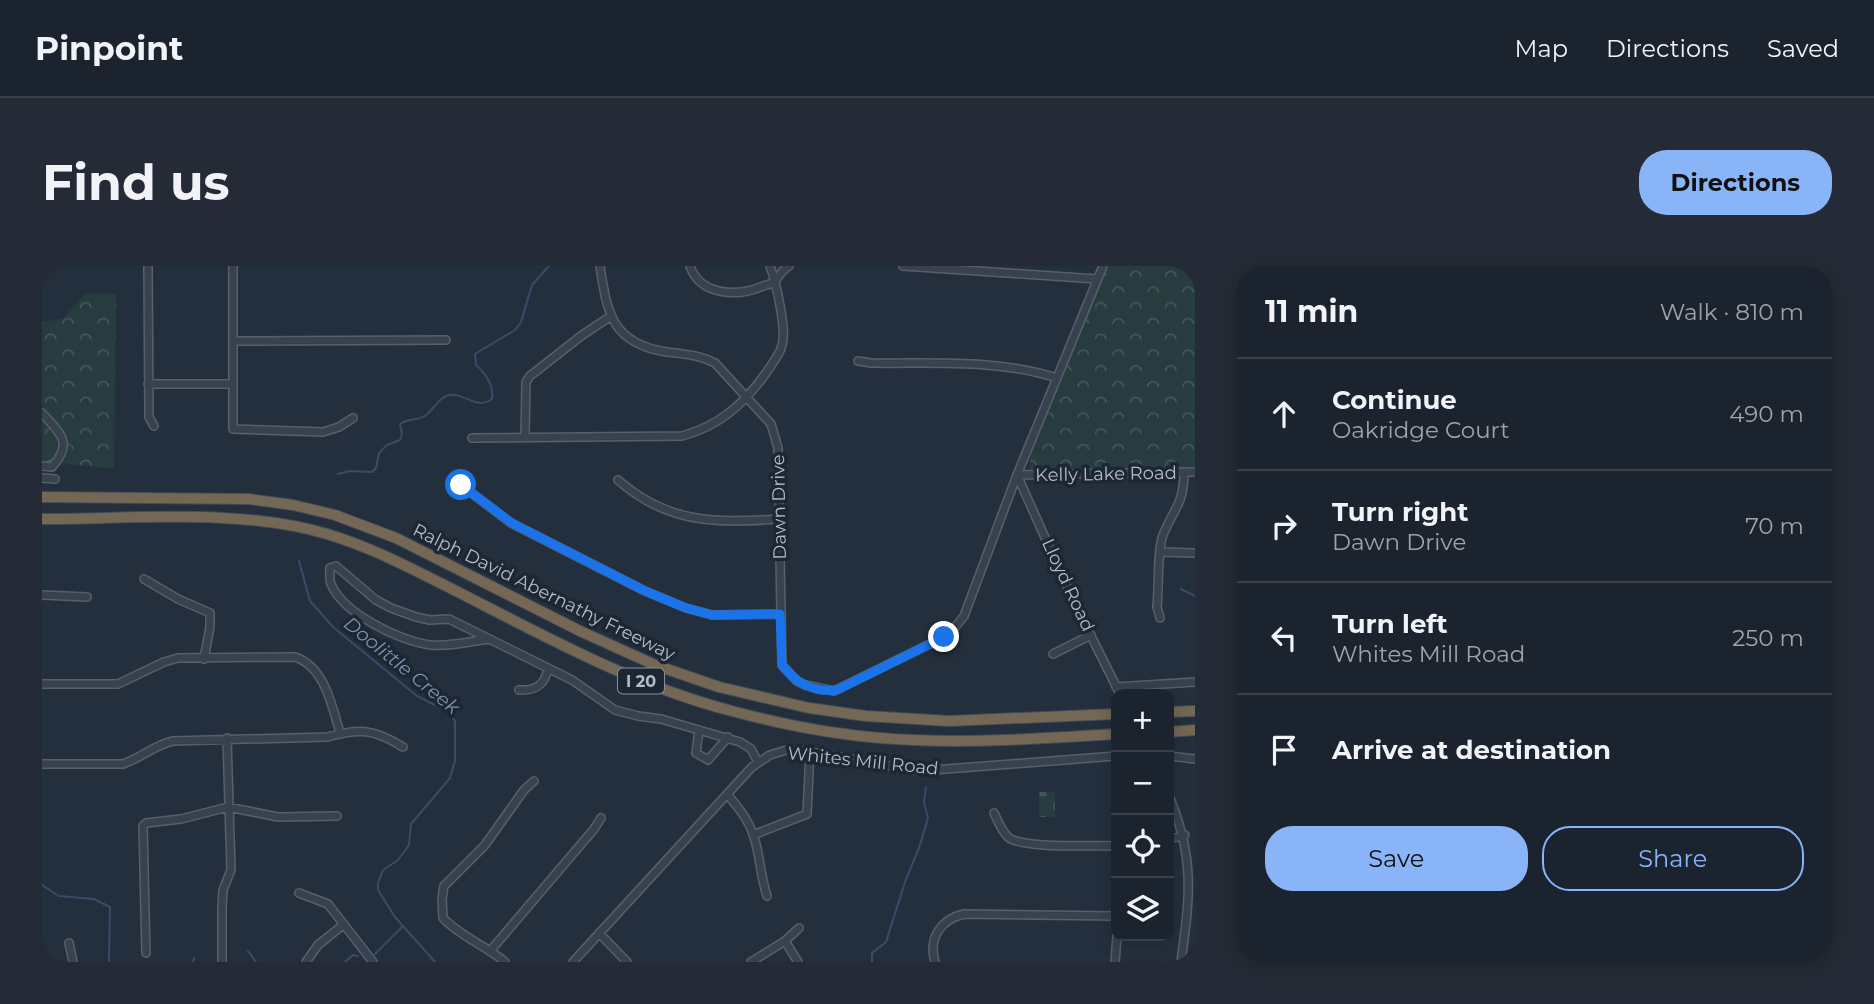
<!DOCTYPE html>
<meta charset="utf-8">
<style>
body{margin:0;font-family:Montserrat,sans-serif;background:#242b36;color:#f1f3f6}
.controls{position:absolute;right:21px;bottom:21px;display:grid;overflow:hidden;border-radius:14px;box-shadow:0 4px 18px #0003}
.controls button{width:63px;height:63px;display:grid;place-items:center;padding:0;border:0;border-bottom:2px solid #39404a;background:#1b232e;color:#f1f3f6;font:35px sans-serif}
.stop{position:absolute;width:21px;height:21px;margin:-16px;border:5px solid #1a73e8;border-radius:50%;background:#fff}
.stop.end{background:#1a73e8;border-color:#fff;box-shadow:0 2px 7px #0008}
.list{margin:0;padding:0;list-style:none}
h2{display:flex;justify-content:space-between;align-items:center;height:91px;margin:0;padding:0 28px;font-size:30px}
h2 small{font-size:23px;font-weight:400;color:#a0a4aa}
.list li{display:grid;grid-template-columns:46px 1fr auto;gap:21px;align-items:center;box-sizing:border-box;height:112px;padding:0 28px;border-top:2px solid #39404a}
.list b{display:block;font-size:26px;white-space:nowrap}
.list p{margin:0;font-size:23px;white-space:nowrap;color:#a0a4aa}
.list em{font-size:23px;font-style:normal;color:#a0a4aa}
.actions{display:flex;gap:14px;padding:21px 28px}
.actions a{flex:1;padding:16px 0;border:2px solid #8ab4f8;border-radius:28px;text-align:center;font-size:24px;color:#8ab4f8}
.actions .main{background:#8ab4f8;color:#111}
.icon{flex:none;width:38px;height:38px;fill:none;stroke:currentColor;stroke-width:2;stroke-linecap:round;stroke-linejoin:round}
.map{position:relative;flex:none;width:1153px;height:696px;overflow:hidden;border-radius:28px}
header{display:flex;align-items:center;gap:42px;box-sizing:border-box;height:98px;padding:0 35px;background:#1b232e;border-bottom:2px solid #39404a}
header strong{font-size:33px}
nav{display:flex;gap:38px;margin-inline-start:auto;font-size:24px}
.intro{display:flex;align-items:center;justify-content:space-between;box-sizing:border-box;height:168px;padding:0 42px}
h1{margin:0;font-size:49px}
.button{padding:18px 32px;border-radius:28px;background:#8ab4f8;color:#111;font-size:24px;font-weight:700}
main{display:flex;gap:42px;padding:0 42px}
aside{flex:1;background:#1b232e;border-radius:28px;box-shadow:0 4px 18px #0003}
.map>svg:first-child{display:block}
.forest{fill:url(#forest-crowns)}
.cemetery{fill:url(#cemetery-stones)}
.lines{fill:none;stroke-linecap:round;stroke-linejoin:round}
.stream{stroke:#394c67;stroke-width:2}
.minor-casing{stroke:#565f6c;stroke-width:10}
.highway-casing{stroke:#434c59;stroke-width:12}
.minor{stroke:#38414e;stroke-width:7}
.highway{stroke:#746855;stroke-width:10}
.route{stroke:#1a73e8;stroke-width:9}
.labels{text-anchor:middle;stroke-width:7;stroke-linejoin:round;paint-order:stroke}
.shield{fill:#1d2633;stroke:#878f9c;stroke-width:2}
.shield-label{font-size:16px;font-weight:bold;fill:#b4bcc9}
.street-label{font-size:18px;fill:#b4bcc9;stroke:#1d2633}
.water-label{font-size:19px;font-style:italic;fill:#7c92b1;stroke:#1d2633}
</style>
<header>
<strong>Pinpoint</strong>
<nav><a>Map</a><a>Directions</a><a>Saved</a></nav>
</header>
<div class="intro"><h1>Find us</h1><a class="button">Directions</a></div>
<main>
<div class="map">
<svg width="1153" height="696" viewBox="0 0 1153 696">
<defs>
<pattern id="forest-crowns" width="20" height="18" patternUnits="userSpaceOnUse" patternTransform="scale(1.75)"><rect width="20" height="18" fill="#263c3f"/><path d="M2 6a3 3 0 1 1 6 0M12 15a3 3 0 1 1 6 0" fill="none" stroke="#435659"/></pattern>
<pattern id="cemetery-stones" width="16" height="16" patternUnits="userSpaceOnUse" patternTransform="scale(1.75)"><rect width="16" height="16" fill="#263c3f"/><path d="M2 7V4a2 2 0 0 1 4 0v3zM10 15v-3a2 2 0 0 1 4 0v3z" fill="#435659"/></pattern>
</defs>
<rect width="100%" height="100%" fill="#242f3e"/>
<path class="forest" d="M1058 0H1153V209L986 205 995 157Z
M44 27 74 28 72 203 19 197 0 199V56L21 53Z"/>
<path class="cemetery" d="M997 526H1013V551H997Z"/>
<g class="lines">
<path class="stream" d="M296 208 307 205 330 206 334 202 337 187 345 179 358 174 360 168 358 158C366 152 374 155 383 150 393 143 398 127 413 129 427 131 436 143 450 133 452 119 444 108 434 99L433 88 473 64 479 56 490 19 507 0
M257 295 268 335 291 361 375 430 407 446 413 455V495L408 512 369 558 367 579 356 594 341 604 336 617V624L353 651 393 696
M1139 323 1153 330
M0 619 17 630 52 633 68 641 67 696
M206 685 214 696
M333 688 360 661
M151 696 152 692
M303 696 311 689 316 690
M830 696V687L844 676 864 613 877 582 886 552 882 537 884 521"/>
<defs>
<path id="minor" d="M106 0 107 151 112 160
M191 0V163L281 166 297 161 311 152
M558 0C565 47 570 78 625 86 642 88 658 89 673 97L729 158 736 182 740 399 755 415 763 419 792 425 902 371 914 360 922 350 975 209 1061 0
M648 0C658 30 696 31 721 20 725 19 729 18 732 16 738 10 739 4 747 0
M861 0 1055 13
M192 75 404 74
M816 95 829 97C890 98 956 93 1015 112
M106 118H191
M0 147C18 167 32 177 10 201L0 200
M430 172 640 170C677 160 702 138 724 107 729 99 738 89 740 79 745 64 734 16 728 0
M483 172 484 116 488 110 539 70 569 50
M975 209 1030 332 1078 428
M975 209 1153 206
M0 212 13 213
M576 214C626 258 674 257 737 253
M419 219 469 257 603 325 644 342 670 349 738 348
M1119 286 1153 287
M102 313 136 333 168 347V361L162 393
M0 329 45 331
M1118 352 1115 341C1117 323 1115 284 1121 269 1132 242 1142 238 1142 206
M448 373C429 375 409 381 389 379 359 375 301 348 289 318 287 314 288 308 288 302L294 300 334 334 349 342 374 351 388 354 407 353 530 414 573 444 596 450 619 453 698 476 709 483 716 496
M1011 388 1049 369
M0 418H76L122 396 136 392 253 391C283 401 290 440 298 467
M1074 421 1153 416
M477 424C494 425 503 419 506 402
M657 464 654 487 666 494 686 471
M1127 490 1153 493
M0 498H81C99 492 112 479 131 475L285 471C318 462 332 463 361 481
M685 528C692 537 700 545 705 555 718 577 717 606 725 630
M1127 530C1153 592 1148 630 1139 696
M952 547C956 555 959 564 966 571 979 583 1053 579 1074 580
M711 569 765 548 768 486
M1127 573 1143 569
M257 627 286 638 331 696
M557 667 585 696
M743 675 757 662
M27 677 31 696
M449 684 552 563 559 552
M104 687 101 560 104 557 139 553 186 541 236 551 295 550
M180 696V641L181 624 189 604 185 472
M264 696 276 679 301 659
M463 696C443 679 419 671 401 652L400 633 402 620 443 579 482 524 492 515
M531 696 710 501 728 489 744 484 768 486 878 505 1074 490
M709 696 743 675 756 696
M893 696C886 672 899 653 922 648L1074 650
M1073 696 1075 670"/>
<path id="highway" d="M0 231 207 233 251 239 293 249 354 272 538 365 613 399 677 421 767 442 824 450 907 455 1074 448
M0 253C90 253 198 242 285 268 332 282 374 305 418 327 506 372 593 420 690 445 749 461 811 472 872 474 939 477 1007 472 1074 468
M1127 446 1153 445
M1127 466 1153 464"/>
</defs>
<use href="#minor" class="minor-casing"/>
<use href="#highway" class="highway-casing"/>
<use href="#minor" class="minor"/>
<use href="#highway" class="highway"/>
</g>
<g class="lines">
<path class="route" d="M419 219 470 257 603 325 644 342 670 349 738 348 740 399C753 417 773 427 795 424L902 371"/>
</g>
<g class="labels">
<rect class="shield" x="576" y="402.5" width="46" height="25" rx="5"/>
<g class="shield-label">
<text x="599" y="421">I 20</text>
</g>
<g class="street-label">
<text transform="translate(1064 208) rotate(-1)" y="6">Kelly Lake Road</text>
<text transform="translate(737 241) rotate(-91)" y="6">Dawn Drive</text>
<text transform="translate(1026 319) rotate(65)" y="6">Lloyd Road</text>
<text transform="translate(502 326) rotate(26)" y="6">Ralph David Abernathy Freeway</text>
<text transform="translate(821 495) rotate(6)" y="6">Whites Mill Road</text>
</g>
<g class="water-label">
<text transform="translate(360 399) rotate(39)" y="7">Doolittle Creek</text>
</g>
</g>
</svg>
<div class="controls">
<button>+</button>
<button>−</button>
<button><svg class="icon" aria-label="locate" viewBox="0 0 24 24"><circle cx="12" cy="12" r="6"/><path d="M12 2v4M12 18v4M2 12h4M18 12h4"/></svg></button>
<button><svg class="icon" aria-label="layers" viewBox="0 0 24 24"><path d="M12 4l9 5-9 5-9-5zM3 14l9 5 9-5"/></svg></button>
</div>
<div class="stop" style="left:419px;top:219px"></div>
<div class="stop end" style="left:902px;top:371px"></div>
</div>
<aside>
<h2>11 min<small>Walk · 810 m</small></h2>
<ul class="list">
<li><svg class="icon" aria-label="ahead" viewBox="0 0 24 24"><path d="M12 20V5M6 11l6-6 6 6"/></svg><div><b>Continue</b><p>Oakridge Court</p></div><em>490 m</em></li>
<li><svg class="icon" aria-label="right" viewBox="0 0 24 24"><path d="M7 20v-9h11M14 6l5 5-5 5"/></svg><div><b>Turn right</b><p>Dawn Drive</p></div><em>70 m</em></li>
<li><svg class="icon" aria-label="left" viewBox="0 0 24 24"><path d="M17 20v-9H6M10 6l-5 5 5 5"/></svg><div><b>Turn left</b><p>Whites Mill Road</p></div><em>250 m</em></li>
<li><svg class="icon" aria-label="arrive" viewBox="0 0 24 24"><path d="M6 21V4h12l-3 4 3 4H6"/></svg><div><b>Arrive at destination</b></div></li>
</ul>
<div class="actions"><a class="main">Save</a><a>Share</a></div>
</aside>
</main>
